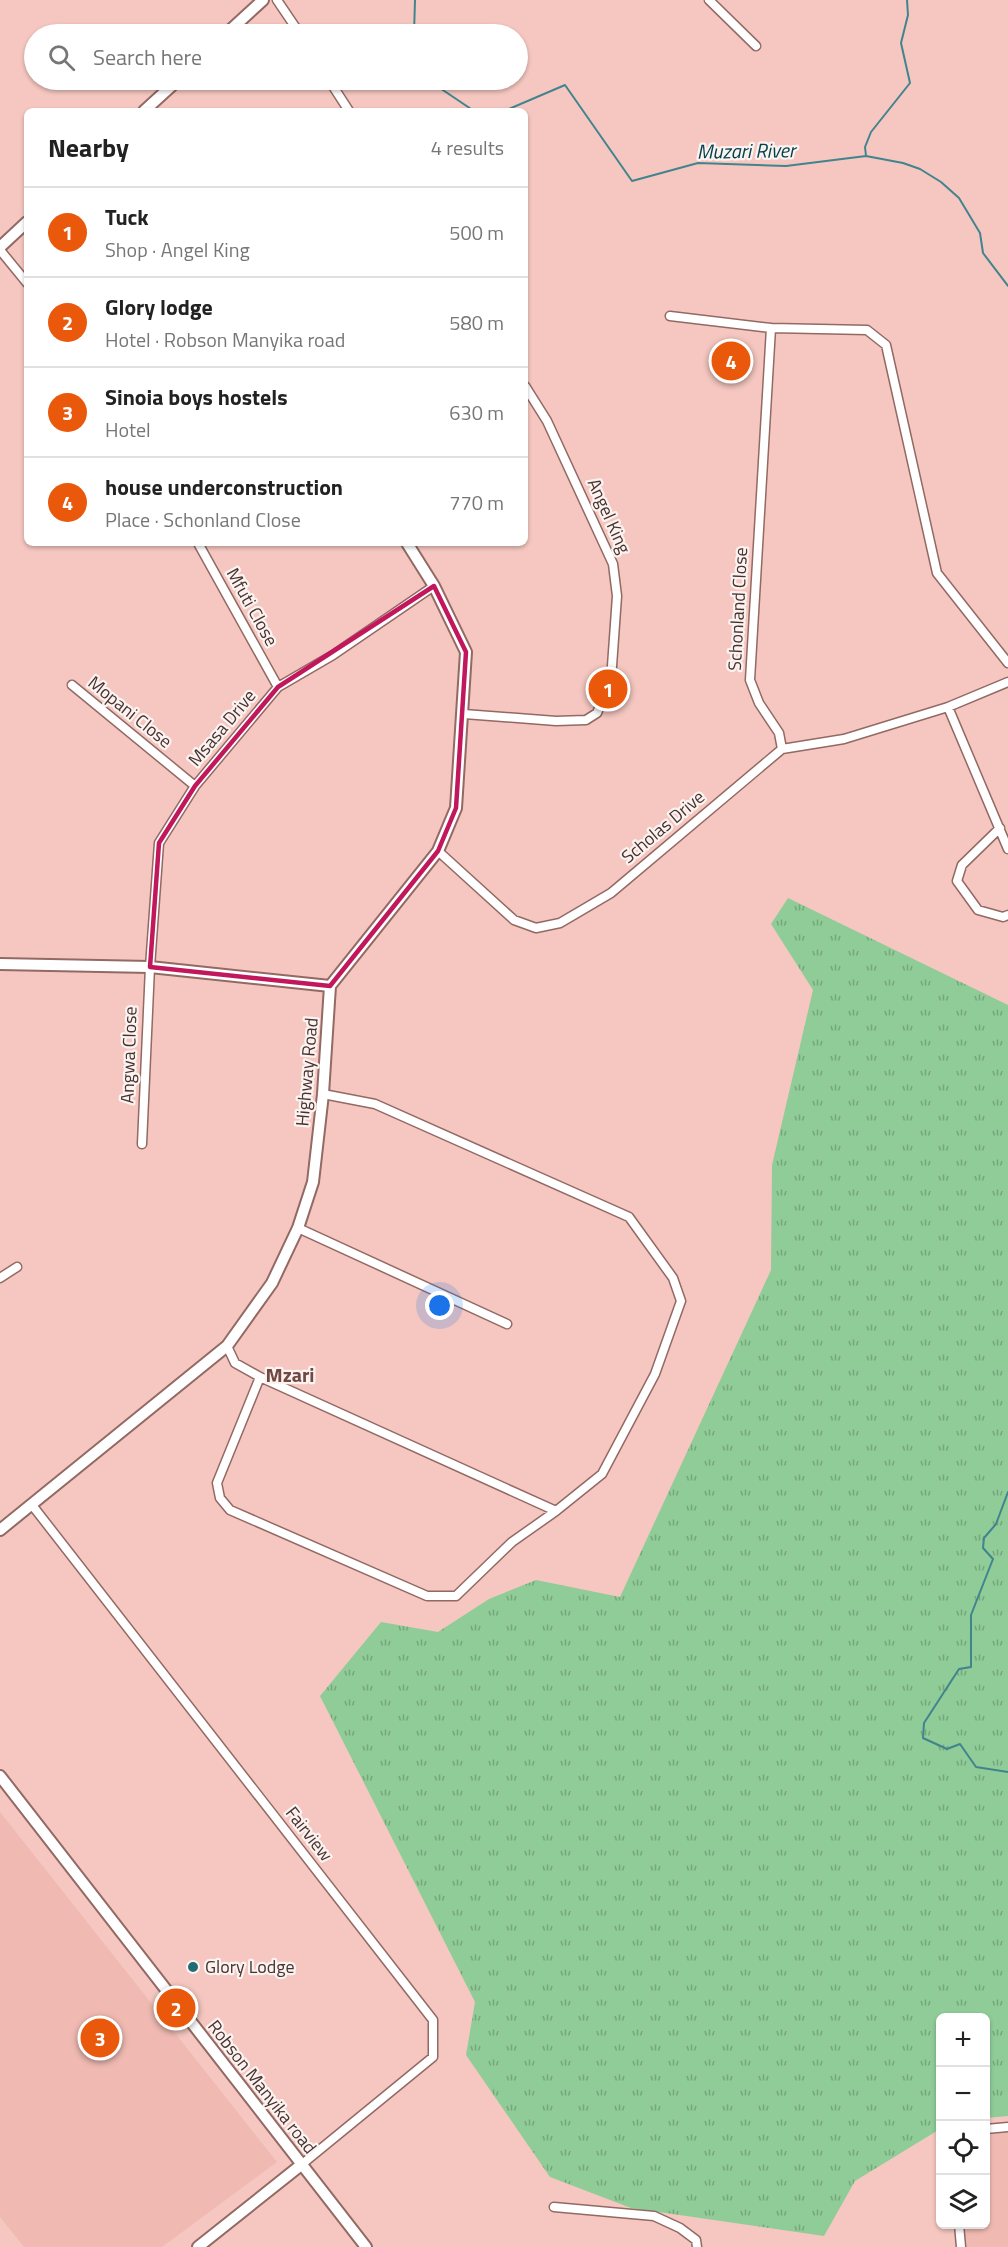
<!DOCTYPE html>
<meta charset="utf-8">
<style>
body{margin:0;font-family:"Titillium Web",sans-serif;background:#f2f2f2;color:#222}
.controls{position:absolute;right:18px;bottom:18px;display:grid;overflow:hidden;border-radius:9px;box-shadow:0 2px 4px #0004}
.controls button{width:54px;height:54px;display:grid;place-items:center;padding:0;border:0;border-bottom:2px solid #e0e0e0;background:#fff;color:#222;font:30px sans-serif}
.you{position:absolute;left:440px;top:1306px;width:21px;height:21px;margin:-15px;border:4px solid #fff;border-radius:50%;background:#1a73e8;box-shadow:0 0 0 9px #1a73e833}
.badge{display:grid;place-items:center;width:39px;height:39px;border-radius:50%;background:#ea580c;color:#fff;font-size:20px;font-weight:700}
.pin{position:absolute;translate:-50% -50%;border:3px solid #fff;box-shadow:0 2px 6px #0006}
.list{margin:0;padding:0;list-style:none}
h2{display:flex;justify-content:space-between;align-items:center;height:78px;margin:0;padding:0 24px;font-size:26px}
h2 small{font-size:20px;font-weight:400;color:#767676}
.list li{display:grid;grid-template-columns:39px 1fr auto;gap:18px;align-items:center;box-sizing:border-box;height:90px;padding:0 24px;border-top:2px solid #e0e0e0}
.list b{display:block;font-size:22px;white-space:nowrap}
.list p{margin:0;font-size:20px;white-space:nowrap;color:#767676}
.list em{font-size:20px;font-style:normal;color:#767676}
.icon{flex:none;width:33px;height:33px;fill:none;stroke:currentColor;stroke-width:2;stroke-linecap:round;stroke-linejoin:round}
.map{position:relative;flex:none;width:1008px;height:2247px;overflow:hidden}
.search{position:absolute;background:#fff;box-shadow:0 2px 4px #0004;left:24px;top:24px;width:504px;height:66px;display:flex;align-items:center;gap:15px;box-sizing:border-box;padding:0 21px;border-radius:33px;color:#767676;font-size:22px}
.panel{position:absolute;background:#fff;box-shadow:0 2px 4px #0004;left:24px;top:108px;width:504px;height:438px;border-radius:9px}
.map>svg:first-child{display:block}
.built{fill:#f0bab2}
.grass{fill:url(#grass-tufts)}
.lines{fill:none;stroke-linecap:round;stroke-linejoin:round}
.stream{stroke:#42848e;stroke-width:2}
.minor-casing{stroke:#926963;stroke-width:11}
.tertiary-casing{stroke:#926963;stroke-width:14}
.minor{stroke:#fff;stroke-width:8}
.tertiary{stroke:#fff;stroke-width:10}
.marked{fill:none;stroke:#c2185b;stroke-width:4.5;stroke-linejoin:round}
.poi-dot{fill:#216b75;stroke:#fcf2f0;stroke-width:2}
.labels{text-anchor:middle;stroke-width:4.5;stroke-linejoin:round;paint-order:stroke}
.street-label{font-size:18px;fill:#453330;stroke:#fcf2f0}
.poi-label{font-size:18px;fill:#453330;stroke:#fcf2f0;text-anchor:start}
.water-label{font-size:20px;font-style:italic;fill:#03434b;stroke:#fcf2f0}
.neighbourhood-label{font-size:20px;font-weight:bold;fill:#704943;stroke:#fcf2f0}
</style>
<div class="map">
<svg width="1008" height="2247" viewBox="0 0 1008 2247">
<defs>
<pattern id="grass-tufts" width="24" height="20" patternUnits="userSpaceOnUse" patternTransform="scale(1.5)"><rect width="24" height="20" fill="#8fcc98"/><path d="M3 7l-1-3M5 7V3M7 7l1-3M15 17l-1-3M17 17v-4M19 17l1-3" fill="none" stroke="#77a67c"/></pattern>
</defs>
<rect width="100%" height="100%" fill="#f5c7c0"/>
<path class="built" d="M0 1812 277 2162 162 2247H24L0 2217Z
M1008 2132V2247H966L963 2225 986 2224V2135Z"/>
<path class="grass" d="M788 898 1008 1005V2116L986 2118V2018H940V2129L855 2181 824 2236 631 2208 550 2177 466 2055 475 2002 320 1696 381 1622 438 1632 489 1599 536 1580 620 1597 771 1270 772 1165 813 990 771 924Z"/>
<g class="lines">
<path class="stream" d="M414 34 415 0
M428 80 474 111
M504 111 565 85 632 181 698 163 786 166 866 156 903 163 920 169 941 182 959 198 980 233 983 253 1008 286
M866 156 865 147 871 132 910 83 901 43 908 15 907 0
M1008 1492 996 1524 984 1538 983 1548 993 1559 971 1615V1667L959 1669 924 1723 923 1738 947 1749 960 1744 976 1767 1008 1772"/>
<defs>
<path id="minor" d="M277 0 300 34
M709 0 756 46
M329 80 349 111
M0 250 27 283
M670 316 771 328 750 680 759 703 779 733 782 749 844 739 948 707 1008 682
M771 328 867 330 886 345 937 573 1008 663
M198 543 278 687
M72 685 195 786
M948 707 1008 849
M464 714 556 721 586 720 597 713 611 680 617 596 613 564 547 421 525 386
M1000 828 962 865 957 881 978 910 1003 917 1008 915
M438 851 514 920 536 928 560 923 611 893 782 749
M142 1144 150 967 159 843 195 786 278 687 333 655 434 586
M298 1228 507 1324
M0 1278 17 1267
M227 1346 235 1363 260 1377 556 1511 602 1474 655 1374 681 1301 673 1278 629 1217 375 1104 323 1094
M260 1377 217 1483 220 1498 230 1510 427 1596H456L512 1542 556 1511
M32 1505 433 2020V2057L301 2165
M986 2129 1008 2127
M554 2207 654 2216 680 2228 696 2240 697 2247
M959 2224 961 2247"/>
<path id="tertiary" d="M226 34 263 0
M144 111 178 80
M0 247 27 222
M0 964 150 967 330 986
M0 1530 227 1346 272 1283 298 1228 313 1182 323 1094 330 986 438 851 456 808 466 652 434 586 407 543
M0 1776 366 2247
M198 2247 301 2165"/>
</defs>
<use href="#minor" class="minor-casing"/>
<use href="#tertiary" class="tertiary-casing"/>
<use href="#minor" class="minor"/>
<use href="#tertiary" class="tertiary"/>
</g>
<path class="marked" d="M434 586 466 652 456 808 438 851 330 986 150 967 159 843 195 786 278 687Z"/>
<circle class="poi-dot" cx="193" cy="1967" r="6"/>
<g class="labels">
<g class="street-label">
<text transform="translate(609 516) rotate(66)" y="6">Angel King</text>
<text transform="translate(252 607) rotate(61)" y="6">Mfuti Close</text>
<text transform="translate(738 609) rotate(-87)" y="6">Schonland Close</text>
<text transform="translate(130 712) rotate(39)" y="6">Mopani Close</text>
<text transform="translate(222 728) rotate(-50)" y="6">Msasa Drive</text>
<text transform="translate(663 827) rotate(-40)" y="6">Scholas Drive</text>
<text transform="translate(129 1055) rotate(-88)" y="6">Angwa Close</text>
<text transform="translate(307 1072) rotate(-85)" y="6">Highway Road</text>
<text transform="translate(309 1834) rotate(52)" y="6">Fairview</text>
<text transform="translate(262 2087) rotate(52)" y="6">Robson Manyika road</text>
</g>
<g class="poi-label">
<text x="205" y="1973">Glory Lodge</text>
</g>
<g class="water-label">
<text transform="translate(746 151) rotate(-1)" y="7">Muzari River</text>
</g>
<g class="neighbourhood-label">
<text x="290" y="1382">Mzari</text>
</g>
</g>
</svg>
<div class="controls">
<button>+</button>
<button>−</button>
<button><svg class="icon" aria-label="locate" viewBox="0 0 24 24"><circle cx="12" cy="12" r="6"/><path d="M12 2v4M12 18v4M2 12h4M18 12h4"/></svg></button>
<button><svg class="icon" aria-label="layers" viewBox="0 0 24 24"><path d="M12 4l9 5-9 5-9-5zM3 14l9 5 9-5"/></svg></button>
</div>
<div class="you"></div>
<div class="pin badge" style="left:608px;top:689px">1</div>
<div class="pin badge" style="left:176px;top:2008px">2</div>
<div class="pin badge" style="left:100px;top:2038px">3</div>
<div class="pin badge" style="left:731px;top:361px">4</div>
<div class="search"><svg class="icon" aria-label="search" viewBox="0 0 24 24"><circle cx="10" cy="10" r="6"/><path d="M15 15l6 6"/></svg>Search here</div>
<section class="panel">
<h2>Nearby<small>4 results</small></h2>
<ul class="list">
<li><span class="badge">1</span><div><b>Tuck</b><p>Shop · Angel King</p></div><em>500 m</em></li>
<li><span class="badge">2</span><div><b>Glory lodge</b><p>Hotel · Robson Manyika road</p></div><em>580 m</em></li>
<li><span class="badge">3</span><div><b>Sinoia boys hostels</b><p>Hotel</p></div><em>630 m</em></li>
<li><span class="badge">4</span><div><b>house underconstruction</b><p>Place · Schonland Close</p></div><em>770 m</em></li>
</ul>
</section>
</div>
